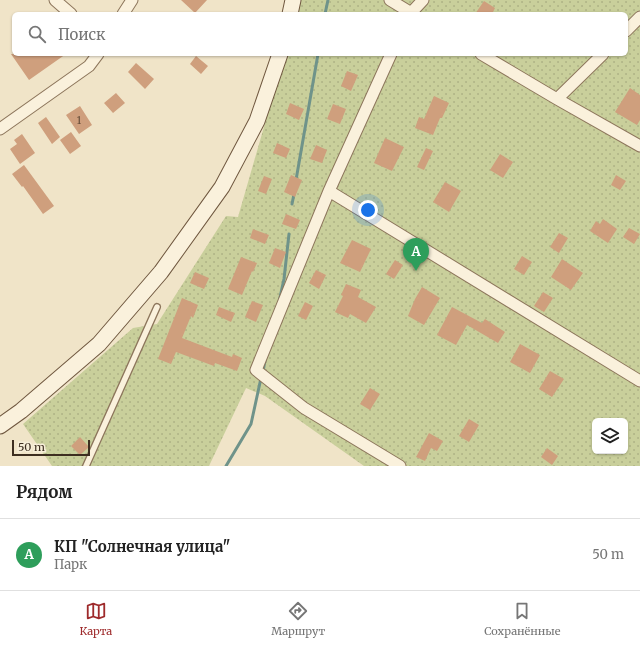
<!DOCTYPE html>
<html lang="ru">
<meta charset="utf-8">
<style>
body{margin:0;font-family:Merriweather,serif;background:#f2f2f2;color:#222}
.controls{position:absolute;right:12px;bottom:12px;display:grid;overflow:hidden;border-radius:6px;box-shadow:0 1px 3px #0004}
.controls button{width:36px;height:36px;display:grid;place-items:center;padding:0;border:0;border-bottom:1px solid #e0e0e0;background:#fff;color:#222;font:20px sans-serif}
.scale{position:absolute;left:12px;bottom:10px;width:78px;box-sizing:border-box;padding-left:4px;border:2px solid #3d2e20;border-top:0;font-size:11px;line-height:14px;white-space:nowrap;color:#3d2e20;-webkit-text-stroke:3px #f7eed8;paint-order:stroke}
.you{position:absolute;left:368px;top:210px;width:14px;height:14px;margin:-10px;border:3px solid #fff;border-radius:50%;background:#1a73e8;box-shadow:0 0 0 6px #1a73e833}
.badge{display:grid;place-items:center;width:26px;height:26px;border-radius:50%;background:#9e2a2b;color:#fff;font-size:13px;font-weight:700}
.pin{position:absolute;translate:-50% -33px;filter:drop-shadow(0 1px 2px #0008)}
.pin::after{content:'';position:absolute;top:21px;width:14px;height:12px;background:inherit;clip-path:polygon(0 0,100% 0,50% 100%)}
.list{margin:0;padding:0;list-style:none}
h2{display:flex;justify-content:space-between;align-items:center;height:52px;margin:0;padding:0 16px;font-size:17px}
h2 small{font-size:13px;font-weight:400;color:#767676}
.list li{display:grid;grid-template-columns:26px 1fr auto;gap:12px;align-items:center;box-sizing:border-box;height:72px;padding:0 16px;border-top:1px solid #e0e0e0}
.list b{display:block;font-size:15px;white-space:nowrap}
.list p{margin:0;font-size:13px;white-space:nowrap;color:#767676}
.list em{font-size:13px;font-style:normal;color:#767676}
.icon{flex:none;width:22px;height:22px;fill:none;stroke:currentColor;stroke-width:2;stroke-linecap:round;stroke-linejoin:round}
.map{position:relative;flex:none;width:640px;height:466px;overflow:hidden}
.search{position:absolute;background:#fff;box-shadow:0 1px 3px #0004;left:12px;right:12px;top:12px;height:44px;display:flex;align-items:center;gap:10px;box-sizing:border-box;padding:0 14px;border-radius:6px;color:#767676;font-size:15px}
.sheet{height:124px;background:#fff}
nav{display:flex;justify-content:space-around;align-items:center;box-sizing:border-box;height:56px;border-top:1px solid #e0e0e0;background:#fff;font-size:11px;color:#767676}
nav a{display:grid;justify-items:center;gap:2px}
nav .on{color:#9e2a2b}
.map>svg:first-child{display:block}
.park{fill:url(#park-dots);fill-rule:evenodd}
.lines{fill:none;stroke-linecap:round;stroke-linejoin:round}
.stream{stroke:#6f938a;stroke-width:3}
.building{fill:#cf9f7d}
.service-casing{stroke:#8d765c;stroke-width:8}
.minor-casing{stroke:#8d765c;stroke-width:13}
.secondary-casing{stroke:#6f573f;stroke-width:17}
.service{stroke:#faf1dc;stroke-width:5.5}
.minor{stroke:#faf1dc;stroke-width:11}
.secondary{stroke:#faf1dc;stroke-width:15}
.labels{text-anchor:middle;stroke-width:4;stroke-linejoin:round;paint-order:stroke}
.number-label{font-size:10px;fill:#624a37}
</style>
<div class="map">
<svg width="640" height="466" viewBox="0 0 640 466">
<defs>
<pattern id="park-dots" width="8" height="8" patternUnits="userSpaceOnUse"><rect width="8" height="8" fill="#c9cf9b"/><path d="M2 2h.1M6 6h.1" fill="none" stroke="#aeb285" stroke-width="1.8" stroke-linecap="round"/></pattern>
</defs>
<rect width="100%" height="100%" fill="#f0e4c8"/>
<path class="park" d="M300 0H640V466H364L265 396 246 388 209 466H52L23 424 133 328 157 324 226 216 238 217 285 54H626V14H296ZM595 421H625V451H595Z"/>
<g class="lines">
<path class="stream" d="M325 14 328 0
M296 180 318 54
M292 204 294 194
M279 302 284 279 289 234
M263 372 265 360
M226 466 251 424 261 378"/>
</g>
<path class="building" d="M181 0H207L195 13Z
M484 1 495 8 492 14H475Z
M11 54H66L29 80Z
M196 56 208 66 201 74 190 64Z
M136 63 154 79 145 89 128 72Z
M347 71 358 75 351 91 341 86Z
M630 88 640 95V120L637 125 615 112Z
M116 93 125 103 113 113 104 103Z
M434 96 449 103 442 118H440L433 135 415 128 419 117 424 119Z
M290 103 304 109 299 120 286 114Z
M333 104 346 109 340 124 327 119Z
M80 106 92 125 79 134 66 115Z
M46 117 60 137 52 144 38 123Z
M71 132 81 146 70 154 60 140Z
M22 134 35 153 20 164 10 149 17 144 14 140Z
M385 138 404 147 392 171 374 163Z
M277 143 290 149 286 158 273 153Z
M316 145 327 150 322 163 310 159Z
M426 148 433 151 424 170 417 167Z
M500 154 513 162 503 178 490 170Z
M24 165 54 206 43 214 23 186 22 187 12 174Z
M291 175 302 180 295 197 284 192Z
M616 175 626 181 620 190 611 185Z
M264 176 272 179 266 194 258 191Z
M445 182 461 191 449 212 433 202Z
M286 214 300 220 296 229 282 224Z
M603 219 617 229 608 243 590 231 596 221 600 224Z
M629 228 640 234 634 244 623 237Z
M253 229 269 235 265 244 250 238Z
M559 233 568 238 559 253 550 247Z
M352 240 371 249 360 272 340 263Z
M275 248 286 252 280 268 269 263Z
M522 256 532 262 524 275 514 269Z
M241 257 257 263 253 272 252 271 242 295 228 289Z
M562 259 583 273 571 290 551 277Z
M395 260 403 265 394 279 386 274Z
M316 270 326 275 319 289 309 283Z
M195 272 209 278 204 289 190 283Z
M346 284 361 290 358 297 376 307 366 323 350 314 348 318 335 312 343 296 341 295Z
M422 287 440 298 424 325 408 316 415 299Z
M543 292 553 298 544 312 534 306Z
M182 298 198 305 193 318 191 316 182 338 232 357 233 354 242 358 237 371 215 363 214 366 176 352 171 364 158 359Z
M252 301 263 305 256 322 245 317Z
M305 302 313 306 306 320 298 316Z
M219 307 235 313 231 322 216 315Z
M452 307 482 323 485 319 505 332 498 343 467 325 456 345 437 335Z
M520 344 540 355 530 373 510 362Z
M550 371 564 379 552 397 539 389Z
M370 388 380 394 370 410 360 404Z
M469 419 479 425 469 442 459 436Z
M429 433 443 441 437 451 431 448 425 461 416 457Z
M80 437 89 447 80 455 71 446Z
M547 448 558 456 552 465 541 457Z"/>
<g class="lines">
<defs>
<path id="service" d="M86 466 157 307"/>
<path id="minor" d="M55 0 71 14
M390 0 413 14
M123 14 132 0
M410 14 423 0
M626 31 640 17
M391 54 329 191 640 381
M481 54 557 99 640 146
M557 99 603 54
M0 129 89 66 98 54
M329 191 256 370 304 408 400 466"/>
<path id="secondary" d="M290 14 293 0
M0 426 21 411 99 344 161 272 222 187 257 121 280 54"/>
</defs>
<use href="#service" class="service-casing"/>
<use href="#minor" class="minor-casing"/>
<use href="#secondary" class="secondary-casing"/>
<use href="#service" class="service"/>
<use href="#minor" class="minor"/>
<use href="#secondary" class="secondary"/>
</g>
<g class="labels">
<g class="number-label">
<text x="79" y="124">1</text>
</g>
</g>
</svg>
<div class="controls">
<button><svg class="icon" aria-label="layers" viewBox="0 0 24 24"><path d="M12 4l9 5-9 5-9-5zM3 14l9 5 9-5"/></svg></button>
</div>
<div class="scale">50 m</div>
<div class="you"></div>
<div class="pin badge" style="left:416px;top:271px;background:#2e9e5b">A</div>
<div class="search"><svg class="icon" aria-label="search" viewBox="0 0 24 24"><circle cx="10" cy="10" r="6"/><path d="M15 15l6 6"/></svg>Поиск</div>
</div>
<section class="sheet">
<h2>Рядом<small></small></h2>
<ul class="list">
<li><span class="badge" style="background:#2e9e5b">A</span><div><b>КП &quot;Солнечная улица&quot;</b><p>Парк</p></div><em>50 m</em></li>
</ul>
</section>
<nav>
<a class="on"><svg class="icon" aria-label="map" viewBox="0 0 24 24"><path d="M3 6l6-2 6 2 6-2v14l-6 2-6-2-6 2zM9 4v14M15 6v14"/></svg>Карта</a>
<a><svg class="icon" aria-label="directions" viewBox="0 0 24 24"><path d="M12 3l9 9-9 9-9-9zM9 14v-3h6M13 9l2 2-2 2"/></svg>Маршрут</a>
<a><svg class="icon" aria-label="saved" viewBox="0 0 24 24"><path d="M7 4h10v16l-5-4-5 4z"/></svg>Сохранённые</a>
</nav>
